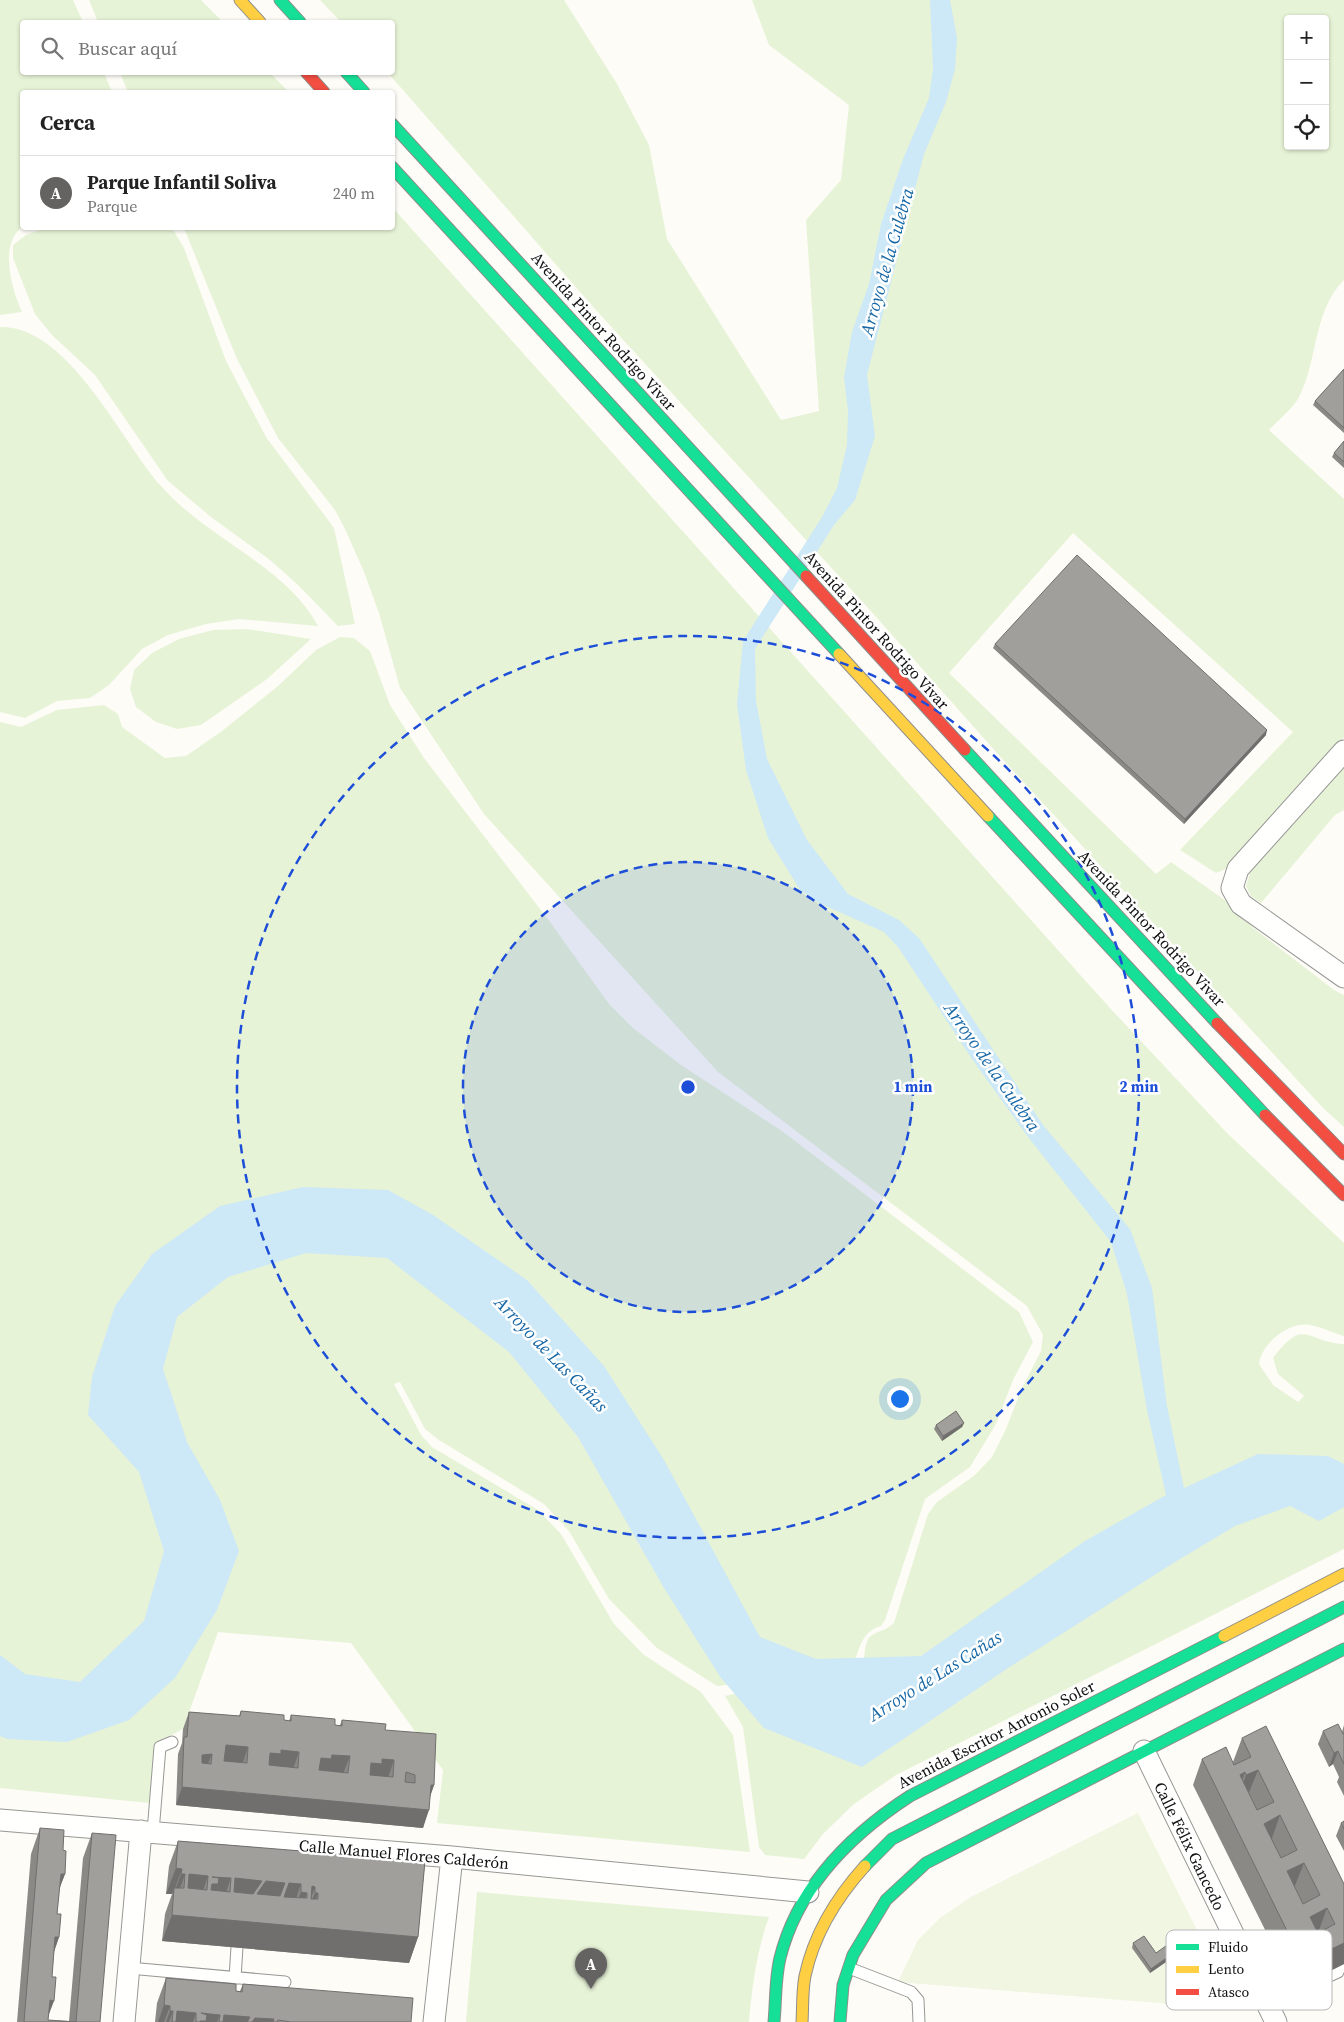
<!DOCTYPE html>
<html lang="es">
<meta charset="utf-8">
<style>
body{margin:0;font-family:"Source Serif 4",serif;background:#f2f2f2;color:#222}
.controls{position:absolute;right:15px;top:15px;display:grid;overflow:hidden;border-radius:5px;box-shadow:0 1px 4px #0004}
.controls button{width:45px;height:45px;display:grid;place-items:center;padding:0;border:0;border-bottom:1px solid #e0e0e0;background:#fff;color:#222;font:25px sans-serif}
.you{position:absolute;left:899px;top:1398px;width:18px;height:18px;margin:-12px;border:4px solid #fff;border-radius:50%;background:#1a73e8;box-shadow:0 0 0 8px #1a73e833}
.badge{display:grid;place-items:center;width:32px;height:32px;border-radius:50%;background:#646362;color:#fff;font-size:16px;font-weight:700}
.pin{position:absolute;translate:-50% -41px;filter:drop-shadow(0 1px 2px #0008)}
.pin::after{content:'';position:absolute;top:26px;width:18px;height:15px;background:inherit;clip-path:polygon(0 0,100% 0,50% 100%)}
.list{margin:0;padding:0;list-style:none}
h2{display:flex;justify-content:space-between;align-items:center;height:65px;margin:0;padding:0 20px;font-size:21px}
h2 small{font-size:16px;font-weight:400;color:#767676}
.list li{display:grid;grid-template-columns:32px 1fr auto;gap:15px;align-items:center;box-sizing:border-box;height:75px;padding:0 20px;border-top:1px solid #e0e0e0}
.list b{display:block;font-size:19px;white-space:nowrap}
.list p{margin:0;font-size:16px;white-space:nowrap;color:#767676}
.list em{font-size:16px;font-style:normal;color:#767676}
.icon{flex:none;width:28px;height:28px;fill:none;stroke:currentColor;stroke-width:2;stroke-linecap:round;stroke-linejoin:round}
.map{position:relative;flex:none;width:1344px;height:2022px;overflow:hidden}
.search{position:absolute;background:#fff;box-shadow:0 1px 4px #0004;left:20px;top:20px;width:375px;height:55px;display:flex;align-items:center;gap:12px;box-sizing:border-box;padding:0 18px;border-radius:5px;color:#767676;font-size:19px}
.panel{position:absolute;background:#fff;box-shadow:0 1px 4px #0004;left:20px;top:90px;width:375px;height:140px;border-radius:5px}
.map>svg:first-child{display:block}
.green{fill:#e7f3d7;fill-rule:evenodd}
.pitch{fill:#f0f6e1}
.water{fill:#cde8f7}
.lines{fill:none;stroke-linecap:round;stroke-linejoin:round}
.lane-casing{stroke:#979795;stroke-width:13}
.street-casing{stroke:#979795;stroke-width:23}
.fast-casing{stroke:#8e8d8b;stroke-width:13}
.slow-casing{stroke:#8e8d8b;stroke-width:13}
.jam-casing{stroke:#8e8d8b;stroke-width:13}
.lane{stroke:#fffffe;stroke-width:11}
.street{stroke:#fffffe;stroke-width:21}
.fast{stroke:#16e098;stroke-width:11}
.slow{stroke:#ffcf43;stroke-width:11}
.jam{stroke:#f24e42;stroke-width:11}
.wall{fill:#8a8986}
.shaded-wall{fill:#716f6d}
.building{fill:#a19f9c;stroke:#716f6d;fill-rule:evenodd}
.ring{fill:none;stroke:#1d4ed8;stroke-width:2.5;stroke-dasharray:9 6}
.labels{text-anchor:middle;stroke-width:5;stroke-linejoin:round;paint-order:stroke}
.street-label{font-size:16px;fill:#111;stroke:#fff}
.water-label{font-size:18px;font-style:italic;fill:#1768a6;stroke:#fff}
.key{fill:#fff;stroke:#b8b8b8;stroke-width:1}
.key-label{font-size:14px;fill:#111}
.centre{fill:#1d4ed8;stroke:#fff;stroke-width:2.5}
.ring-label{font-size:15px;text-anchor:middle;font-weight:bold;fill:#1d4ed8;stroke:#fff;stroke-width:5;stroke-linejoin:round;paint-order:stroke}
</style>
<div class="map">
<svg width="1344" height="2022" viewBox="0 0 1344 2022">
<rect width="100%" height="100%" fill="#fdfcf7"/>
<path class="green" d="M0 0H73L83 22H22V72L104 73 112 92H22V227C0 244 10 285 22 312L0 315Z
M89 0H201L223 22H98Z
M320 0H564L617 84 649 145 667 239 781 420 819 411 806 220 841 180 849 105 769 45 752 0H1344V280C1313 311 1318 359 1300 395 1294 408 1278 420 1269 430L1344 499V737L1233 866 1216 873 1180 850 1293 732 1073 533 949 673 1156 874 1171 862 1243 913 1252 927 1334 990 1344 995V1127L1323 1108 996 752 869 609 595 309 388 73 392 72V22H341ZM1288 19H1325V146H1288Z
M120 73H270L289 92H128Z
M393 208 1109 1007 1227 1133 1344 1243V1336C1333 1333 1322 1327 1310 1325 1289 1321 1261 1344 1259 1364L1273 1385 1298 1402 1304 1396 1278 1374 1273 1358C1305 1316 1305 1342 1344 1344V1549L896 1775 854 1804 823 1834 804 1859 765 1855 759 1847 743 1727 725 1696 863 1666C865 1656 864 1640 872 1635 880 1630 885 1631 894 1623L928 1514 937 1502 975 1475 992 1457 1006 1429 1022 1388 1041 1351 1043 1335 1027 1306 718 1072 484 814 400 688 379 613 364 572 345 529 335 510 278 438 237 359 184 228H392Z
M45 228H172L184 248 226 361 266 437 334 528 355 624 338 626 297 584 270 560 211 517 168 481 95 375 52 335 35 314 13 258V245L26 235Z
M0 327C68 325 121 441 161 486 206 538 285 565 318 626L239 619 206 624 168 635 142 649 109 685 90 698 57 701 25 718 0 712Z
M247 629 311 639 267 679 201 725 177 729 156 722 136 707 130 689 134 670 152 653 179 639 213 630Z
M340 637 354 638 370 651 390 705 424 758 550 922 609 1004 633 1028 681 1065 782 1131 1019 1312 1033 1342 1013 1380 996 1424 970 1467 925 1499 885 1620 881 1626C860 1632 859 1651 852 1670L717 1686 657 1648 609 1599 569 1531 544 1504 439 1440 425 1429 400 1382 394 1384 421 1435 432 1447 538 1510 561 1534 614 1624 644 1655 701 1692 733 1735 750 1852 437 1823 443 1770 351 1643 218 1632 183 1729 156 1743 149 1803 0 1788V722L21 727 57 710 104 705 118 714 122 727 165 758 186 756 222 731 278 686 316 650Z
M1344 765V810L1335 815 1261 903 1251 896 1246 886 1250 873Z
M477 1892 769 1917C757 1950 752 1986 749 2022H466Z"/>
<path class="pitch" d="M1138 1813 1218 1972 1234 2009 898 1982 918 1940 940 1918 971 1897Z"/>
<path class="water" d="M930 0H950L957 38 955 69 946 102 924 154 867 375 875 436 855 500 834 525 755 649 756 701 767 759 807 840 848 894 899 920 919 938 1043 1125 1130 1229 1152 1288 1167 1406 1184 1488 1258 1454 1328 1456 1344 1464V1507L1319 1521 1290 1506 1235 1526 1175 1562 1008 1668 862 1767 764 1728 721 1678 664 1588 578 1437 509 1352 387 1258 306 1253 228 1277 177 1317 163 1369 187 1442 220 1500 239 1551 217 1610 175 1678 129 1720 67 1742 7 1739 0 1736V1655L25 1674 80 1682 144 1621 164 1551 139 1472 88 1415 92 1377 115 1306 152 1254 220 1206 303 1187 388 1190 433 1215 527 1280 604 1366 664 1460 760 1637 816 1659 921 1656 1085 1541 1166 1495 1147 1410 1127 1294 1111 1242 1028 1137 972 1059 898 947 884 932 819 903 800 890 768 838 746 770 737 704 743 641 822 517 837 488 847 445 848 411 844 377 852 332 869 284 881 224 903 159 929 98 933 69Z"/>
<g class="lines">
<defs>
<path id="lane" d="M153 1832 160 1747 172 1742
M129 1968 285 1982
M849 1968 911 1992 918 2000 919 2022
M235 1978 237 1947
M1267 2004 1338 1972 1340 1966"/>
<path id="street" d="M1344 751 1238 869 1232 888 1241 904 1344 977
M1144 1751 1276 2022
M0 1820 452 1857 808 1892
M124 2022 141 1831
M434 2022 452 1857"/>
<path id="fast" d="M280 0 300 22
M346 72 364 92
M392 124 806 576
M392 167 839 654
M965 750 1217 1023
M988 816 1265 1115
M865 1866 892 1839 1344 1607
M774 2022C776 2001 775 1979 780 1958 798 1886 850 1835 910 1796L1224 1636
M840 2022 843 1985 853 1955 886 1900 926 1863 1344 1649"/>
<path id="slow" d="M240 0 260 22
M839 654 988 816
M1224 1636 1344 1574
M802 2022C803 2007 802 1991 805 1976 814 1934 837 1897 865 1866"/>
<path id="jam" d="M306 72 324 92
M806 576 965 750
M1217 1023 1344 1154
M1265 1115 1344 1195"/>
</defs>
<use href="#lane" class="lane-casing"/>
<use href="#street" class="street-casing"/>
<use href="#fast" class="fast-casing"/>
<use href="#slow" class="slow-casing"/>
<use href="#jam" class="jam-casing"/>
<use href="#lane" class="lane"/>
<use href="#street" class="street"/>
<use href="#fast" class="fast"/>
<use href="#slow" class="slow"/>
<use href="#jam" class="jam"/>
</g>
<path class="wall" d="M1344 369V433L1313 405 1315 401Z
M1344 441V468L1332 457 1334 453Z
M995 644 1266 735 1184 824 993 648Z
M964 1423 962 1427 942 1441 934 1429 936 1425Z
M241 1711 284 1720 289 1721 291 1715 335 1725H340L342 1720 385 1730 434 1785 430 1796 423 1828 176 1805 178 1754 182 1743 183 1729 189 1712 239 1716Z
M1344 1725V1796L1337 1782 1339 1777 1333 1764 1329 1767 1318 1744 1323 1731 1342 1732Z
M1242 1738 1344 1884V1964L1304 1984 1303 1981 1293 1986 1193 1785 1202 1759 1233 1762Z
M1344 1821V1851L1336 1836 1341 1823Z
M40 1828 63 1850 65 1874 59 1889 57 1914 59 1937 54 1952 48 2020 69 2021 83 1858 92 1833 100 2022H17L31 1854Z
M178 1841 425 1861 418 1937 409 1963 162 1941 165 1914 172 1894H166L169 1866Z
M1193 1939 1192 1944 1150 1973 1132 1948 1133 1943 1156 1953Z
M166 1978 236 1991H240L243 1984 411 2022H155L157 2003Z"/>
<path class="shaded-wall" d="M1267 730 1266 735 1184 824 1185 819Z
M964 1423 962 1427 942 1441 943 1436Z
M226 1745 248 1747 242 1765 219 1763Z
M281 1750 299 1752 293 1769 264 1771 270 1753Z
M1338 1751 1333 1764 1329 1767 1334 1753Z
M212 1754 205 1771 196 1773 202 1755Z
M332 1755 350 1756 343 1774 314 1775 321 1758Z
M382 1759 394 1760 388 1778 365 1780 371 1763Z
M1258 1770 1248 1795 1237 1801 1246 1775Z
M1245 1772 1236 1798 1240 1775Z
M431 1785H434L428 1803Z
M182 1787 429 1810 423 1828 176 1805Z
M1280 1815 1271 1841 1264 1824Z
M1304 1863 1294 1888 1287 1871Z
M176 1868 182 1869 174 1891V1888L172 1894H166Z
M61 1874H65L55 1900Z
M181 1874H185L176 1900 173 1896Z
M189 1874 208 1876 199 1902 180 1900Z
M212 1877 231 1878 222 1904 209 1910Z
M235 1878 285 1883 276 1908 226 1904Z
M289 1883 301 1884 292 1910 280 1908Z
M312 1886 315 1887 306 1912Z
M301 1892 307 1893 298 1918 291 1917Z
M315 1893H318L309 1919H305Z
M1327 1908 1318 1933 1310 1917Z
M172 1915 418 1937 409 1963 162 1941Z
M55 1937H59L50 1963Z
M1193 1939 1192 1944 1150 1973 1151 1969Z
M1344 1943V1964L1304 1984 1313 1958Z
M1312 1956 1303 1981 1293 1986 1302 1961Z
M50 2000 54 2001 46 2022Z
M164 2005 170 2006 164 2022H158Z
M170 2011H173L169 2022H166Z
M177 2011 196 2013 193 2022H173Z
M201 2013 220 2015 217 2022H197Z
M224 2015 250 2017 249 2022H221Z
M255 2018 274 2019 273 2022H252Z"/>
<path class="building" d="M1344 369V428L1315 401Z
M1344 441V462L1334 453Z
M1077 555 1267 730 1185 819 995 644Z
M956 1411 964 1423 943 1436 936 1425Z
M241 1711 284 1715V1720L291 1721V1715L335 1719V1725L342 1726V1720L386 1724 385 1730 436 1734 434 1785H431L429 1810 182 1787 184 1737H187L189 1712 240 1716ZM226 1745 248 1747 247 1763 224 1761ZM281 1750 299 1752 298 1768 269 1765 270 1753 281 1754ZM212 1754 211 1764 202 1763V1755ZM332 1755 350 1756 348 1773 319 1770 321 1758 331 1759ZM382 1759 394 1760 393 1777 370 1775 371 1763 382 1764ZM406 1772 415 1775V1783L405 1782Z
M1338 1724 1343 1734 1344 1733V1764L1338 1751 1334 1753 1323 1731Z
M1266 1726 1344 1884V1943L1313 1958 1312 1956 1302 1961 1202 1759 1226 1747 1234 1765 1251 1757 1242 1738ZM1258 1770 1274 1802 1257 1810 1240 1775 1245 1772 1246 1775ZM1280 1815 1297 1850 1281 1858 1264 1824ZM1304 1863 1320 1895 1303 1904 1287 1871ZM1327 1908 1335 1924 1318 1933 1310 1917Z
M1344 1821V1829L1341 1823Z
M40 1828 64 1830 63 1850 66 1851 65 1874H61L57 1914H61L59 1937H55L52 1977H56L54 2001 50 2000 48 2020 76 2022 92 1833 116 1835 100 2022H24Z
M178 1841 425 1861 418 1937 172 1915 174 1888H184L185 1874H181L182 1869 176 1868ZM189 1874 208 1876 207 1890 188 1888ZM212 1877 231 1878 230 1892 211 1890 212 1884H218L219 1878ZM235 1878 262 1881 253 1894 234 1892ZM266 1881 285 1883 280 1896 257 1894ZM289 1883 301 1884V1892L307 1893V1898L284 1897ZM312 1886 315 1887V1893H318V1899H311Z
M1187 1931 1193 1939 1151 1969 1133 1943 1144 1936 1156 1953Z
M166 1978 236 1984V1991L242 1992 243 1984 413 1998 411 2022H291L278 2020 277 2022H273L274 2019 255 2018 252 2022H247L250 2017 224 2015 223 2022H219L220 2015 201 2013 207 2015 206 2021H200V2022H196V2013L177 2011 176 2022H172L173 2011H170V2006L164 2005Z"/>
<circle cx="688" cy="1087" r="225" fill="#1d4ed8" fill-opacity=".12"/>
<g class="ring">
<circle cx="688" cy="1087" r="225"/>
<circle cx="688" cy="1087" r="451"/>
</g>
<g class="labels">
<g class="street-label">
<text transform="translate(604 331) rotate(48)" y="6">Avenida Pintor Rodrigo Vivar</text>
<text transform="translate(877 630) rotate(48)" y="6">Avenida Pintor Rodrigo Vivar</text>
<text transform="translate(1152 928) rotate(47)" y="6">Avenida Pintor Rodrigo Vivar</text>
<text transform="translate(996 1734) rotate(-27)" y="6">Avenida Escritor Antonio Soler</text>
<text transform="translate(1190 1846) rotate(64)" y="6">Calle Félix Gancedo</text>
<text transform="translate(404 1854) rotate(5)" y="6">Calle Manuel Flores Calderón</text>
</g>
<g class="water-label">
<text transform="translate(887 262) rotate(-74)" y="6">Arroyo de la Culebra</text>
<text transform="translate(992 1067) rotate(55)" y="6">Arroyo de la Culebra</text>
<text transform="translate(551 1354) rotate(46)" y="6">Arroyo de Las Cañas</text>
<text transform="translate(935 1676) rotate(-32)" y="6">Arroyo de Las Cañas</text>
</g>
</g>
<rect x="1166" y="1930" width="166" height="80" rx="8" class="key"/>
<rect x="1176" y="1944" width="23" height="6" fill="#16e098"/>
<rect x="1176" y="1966" width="23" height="7" fill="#ffcf43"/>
<rect x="1176" y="1989" width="23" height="6" fill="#f24e42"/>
<g class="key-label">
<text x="1208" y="1952">Fluido</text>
<text x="1208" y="1974">Lento</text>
<text x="1208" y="1997">Atasco</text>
</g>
<circle cx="688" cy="1087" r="8" class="centre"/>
<g class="ring-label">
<text x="913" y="1092">1 min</text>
<text x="1139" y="1092">2 min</text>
</g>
</svg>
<div class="controls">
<button>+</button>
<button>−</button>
<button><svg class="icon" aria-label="locate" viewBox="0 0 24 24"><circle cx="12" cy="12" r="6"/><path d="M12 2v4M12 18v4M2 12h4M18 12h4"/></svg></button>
</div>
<div class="you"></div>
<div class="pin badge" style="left:591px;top:1989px">A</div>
<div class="search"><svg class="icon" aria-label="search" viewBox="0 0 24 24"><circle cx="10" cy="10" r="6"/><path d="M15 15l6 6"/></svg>Buscar aquí</div>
<section class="panel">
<h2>Cerca<small></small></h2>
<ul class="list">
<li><span class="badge">A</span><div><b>Parque Infantil Soliva</b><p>Parque</p></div><em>240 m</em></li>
</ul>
</section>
</div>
